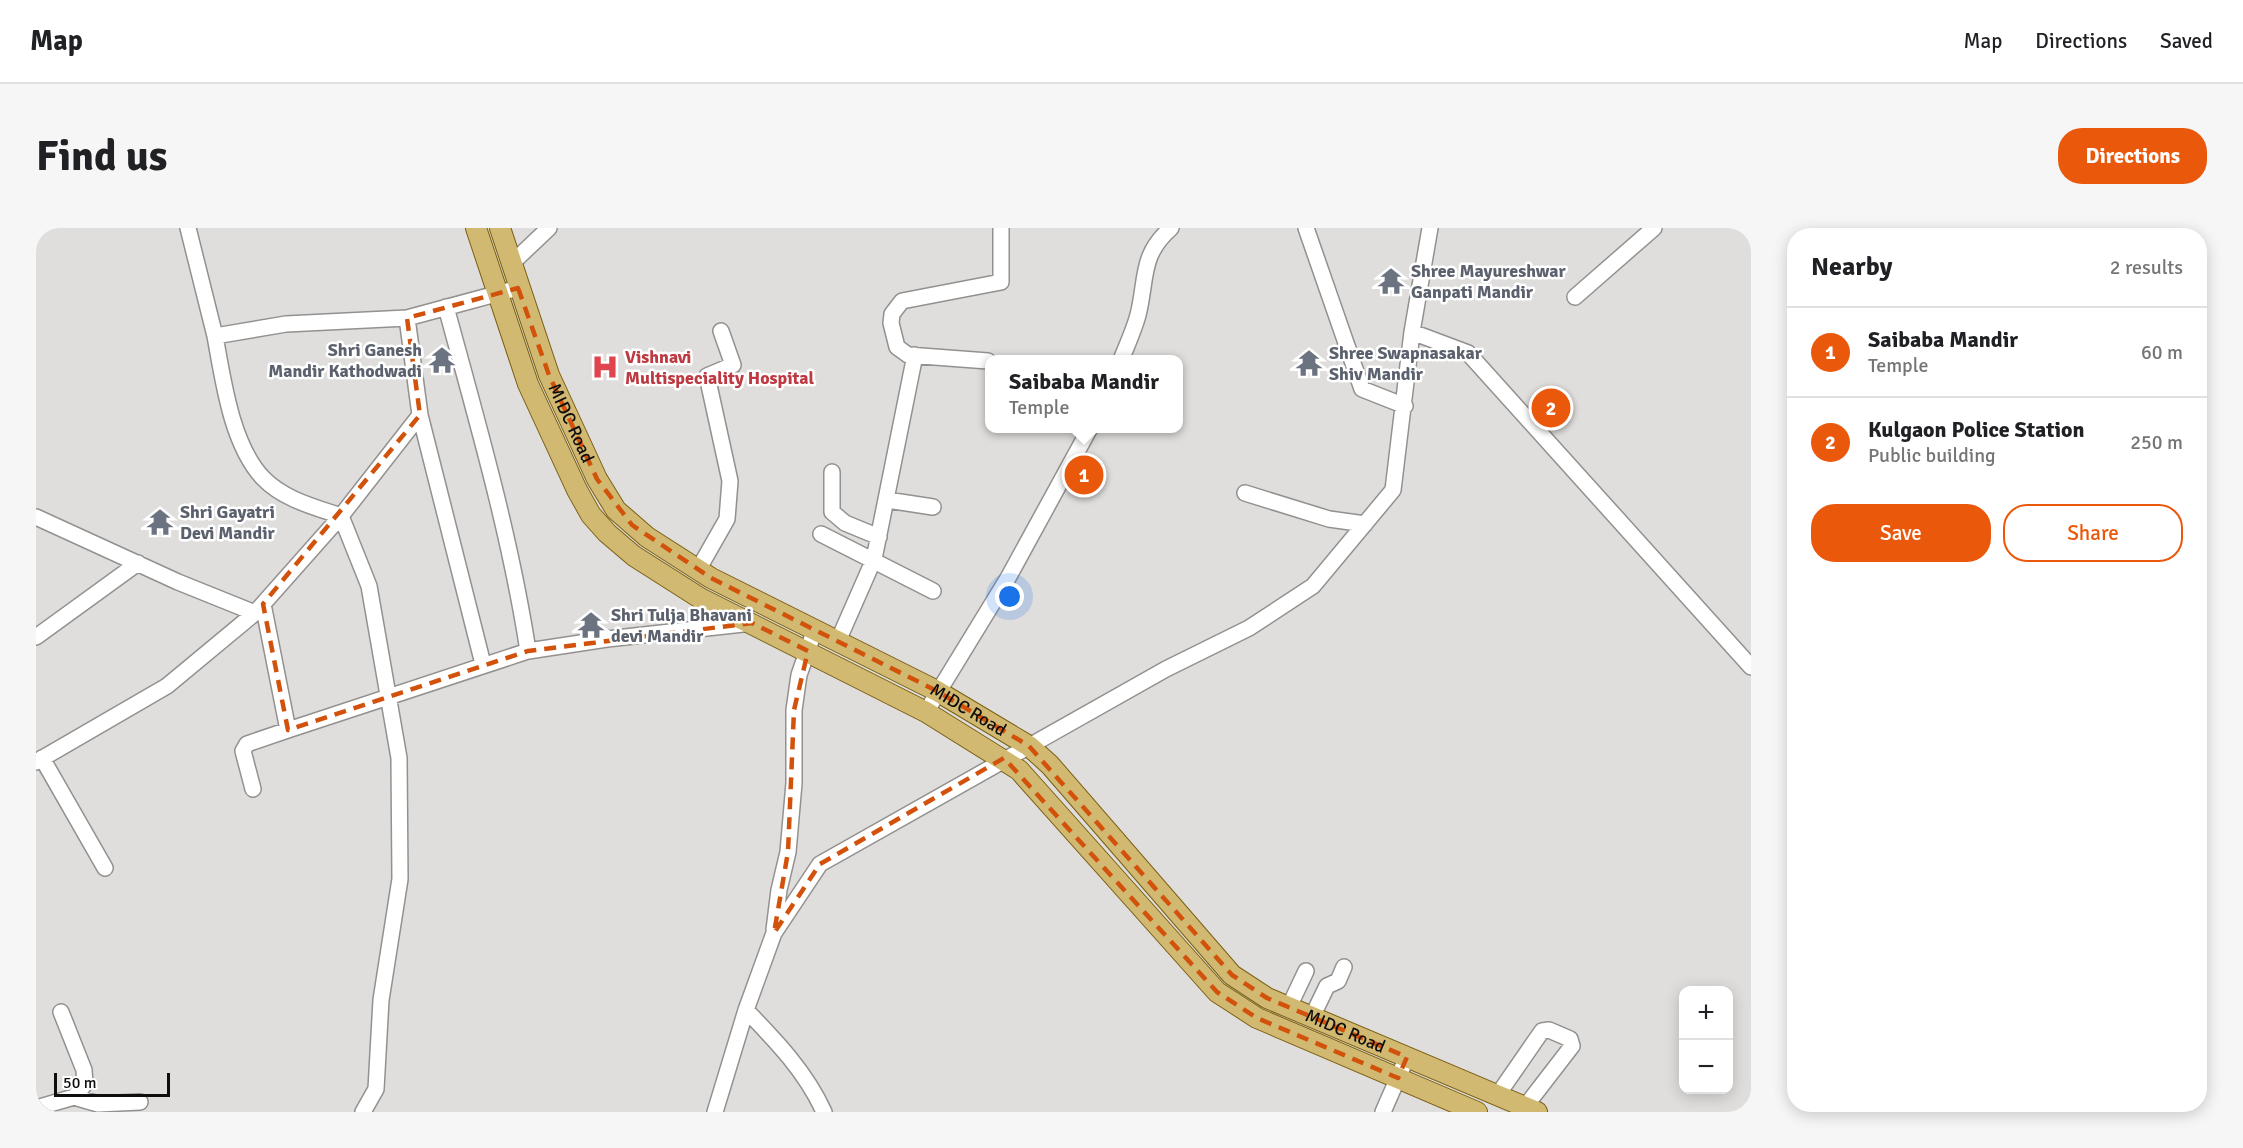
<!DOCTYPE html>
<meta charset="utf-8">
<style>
body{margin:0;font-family:Signika,sans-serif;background:#f6f6f6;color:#202124}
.controls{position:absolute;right:18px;bottom:18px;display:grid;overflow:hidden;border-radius:12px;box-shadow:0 3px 15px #0003}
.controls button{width:54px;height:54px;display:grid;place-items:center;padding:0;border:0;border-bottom:2px solid #e0e0e0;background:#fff;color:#202124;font:30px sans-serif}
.scale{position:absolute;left:18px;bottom:15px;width:116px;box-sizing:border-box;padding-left:6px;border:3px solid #0f0e0d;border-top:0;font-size:16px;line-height:21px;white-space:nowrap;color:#0f0e0d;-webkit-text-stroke:4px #fff;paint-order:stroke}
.you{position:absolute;left:974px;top:369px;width:21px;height:21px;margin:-15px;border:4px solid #fff;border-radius:50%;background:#1a73e8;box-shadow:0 0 0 9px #1a73e833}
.badge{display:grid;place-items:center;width:39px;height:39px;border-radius:50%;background:#ea580c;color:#fff;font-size:20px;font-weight:700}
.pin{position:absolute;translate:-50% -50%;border:3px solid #fff;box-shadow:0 2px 6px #0006}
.popup{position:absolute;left:949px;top:127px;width:198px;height:78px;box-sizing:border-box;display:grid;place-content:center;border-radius:12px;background:#fff;filter:drop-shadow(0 2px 4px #0005);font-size:20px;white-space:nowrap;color:#757577}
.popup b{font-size:22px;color:#202124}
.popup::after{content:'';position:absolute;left:50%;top:100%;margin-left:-12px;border:12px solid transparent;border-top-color:#fff}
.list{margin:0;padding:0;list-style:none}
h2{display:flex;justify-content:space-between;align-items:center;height:78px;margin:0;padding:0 24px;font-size:26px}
h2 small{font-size:20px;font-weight:400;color:#757577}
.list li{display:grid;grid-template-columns:39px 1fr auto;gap:18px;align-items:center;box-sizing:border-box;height:90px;padding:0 24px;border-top:2px solid #e0e0e0}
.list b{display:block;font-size:22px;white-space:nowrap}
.list p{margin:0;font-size:20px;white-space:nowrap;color:#757577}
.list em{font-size:20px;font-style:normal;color:#757577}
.actions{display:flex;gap:12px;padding:18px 24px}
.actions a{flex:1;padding:14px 0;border:2px solid #ea580c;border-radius:24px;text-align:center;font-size:21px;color:#ea580c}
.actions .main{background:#ea580c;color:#fff}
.map{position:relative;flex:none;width:1715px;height:884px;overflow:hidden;border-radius:24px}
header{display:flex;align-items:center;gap:36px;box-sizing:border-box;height:84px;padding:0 30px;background:#fff;border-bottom:2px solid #e0e0e0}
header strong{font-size:28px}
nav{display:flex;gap:33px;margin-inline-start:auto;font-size:21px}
.intro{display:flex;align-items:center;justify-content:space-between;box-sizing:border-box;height:144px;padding:0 36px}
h1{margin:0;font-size:42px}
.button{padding:15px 27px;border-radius:24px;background:#ea580c;color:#fff;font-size:21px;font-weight:700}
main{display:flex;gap:36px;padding:0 36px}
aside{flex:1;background:#fff;border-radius:24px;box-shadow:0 3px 15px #0003}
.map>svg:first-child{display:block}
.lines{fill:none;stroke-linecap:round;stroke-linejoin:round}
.minor-casing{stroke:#93918f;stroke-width:18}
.major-casing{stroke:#7a5f12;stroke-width:22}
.minor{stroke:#fff;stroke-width:15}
.major{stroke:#d1b972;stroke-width:20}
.marked{fill:none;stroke:#d2520c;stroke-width:4.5;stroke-dasharray:12 8;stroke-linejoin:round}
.labels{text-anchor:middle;stroke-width:5;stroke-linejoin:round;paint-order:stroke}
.worship-label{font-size:18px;font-weight:bold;fill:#5b616d;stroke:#fff;text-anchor:start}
.health-label{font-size:18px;font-weight:bold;fill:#be3a42;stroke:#fff;text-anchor:start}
.street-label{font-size:18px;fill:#0f0e0d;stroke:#fff}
</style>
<header>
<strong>Map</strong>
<nav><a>Map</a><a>Directions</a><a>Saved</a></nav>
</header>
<div class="intro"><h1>Find us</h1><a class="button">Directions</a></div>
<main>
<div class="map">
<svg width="1715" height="884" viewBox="0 0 1715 884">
<rect width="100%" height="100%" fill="#e0dedc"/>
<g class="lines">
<defs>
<path id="minor" d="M152 0 179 108
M1270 0 1326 161 1369 178
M475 36 513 0
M1539 69 1618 0
M410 79C441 193 474 306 492 423
M1376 104 1432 125 1715 439
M1085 132C1091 117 1098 102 1102 87 1111 51 1104 27 1135 0
M952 133 872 127 861 119 855 95 856 86 866 73 965 54V0
M384 187 447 436
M796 244V284L809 295 843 309
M1209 265 1293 291 1329 296
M851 272 897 279
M0 289 142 354 219 385
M785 306 897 363
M662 342 691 291 694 253 671 148 697 137 685 103
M227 376 252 502 492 423 571 411 716 395
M0 409 102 335
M802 413 838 331 879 127
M890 484 972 350 1054 200
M6 530 69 640
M0 534 131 458 219 385 305 288C278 279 247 271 227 250 195 216 187 151 179 108L250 96 371 90 482 60
M217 561 207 523 211 516 252 502
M738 702 743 662 752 624 758 555V482L763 447 779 401
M1253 779 1270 743
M710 782C740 813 770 844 788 884
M25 784 48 842 49 856 38 869
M1276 789 1291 758 1302 753 1308 739
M1461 868 1506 803 1513 802 1534 811 1536 818 1489 879
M0 880 38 869 62 876 104 874
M327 884 340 861 345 772 364 651 363 530 333 358 305 288 384 187 371 90
M679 884 710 782 738 705 784 636 1130 441 1213 400 1277 358 1357 262 1376 104 1394 0
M1347 884 1371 829"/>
<g id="major">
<path d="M440 0 492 156 541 262 555 287 571 305 598 328 664 370 890 484 983 542 1181 764 1221 790 1441 884"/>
<path id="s1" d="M464 0 513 147 561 251 580 282 611 309 675 350 901 463 993 518 1014 537 1196 747 1231 770 1501 884"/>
</g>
</defs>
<use href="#minor" class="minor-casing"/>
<use href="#major" class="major-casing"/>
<use href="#minor" class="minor"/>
<use href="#major" class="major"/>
</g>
<path class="marked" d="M482 60 513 147 561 251 596 297 675 350 901 463 993 518 1196 747 1231 770 1371 829 1362 850 1221 790 1181 764 968 530 784 636 738 705 752 624 758 482 772 423 716 395 492 423 252 502 227 376 384 187 371 90Z"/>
<defs>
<symbol id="temple-bare" viewBox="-9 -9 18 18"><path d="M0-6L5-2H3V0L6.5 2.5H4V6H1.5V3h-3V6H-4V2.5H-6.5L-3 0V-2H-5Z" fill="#6b7280" stroke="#fff" stroke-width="2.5" paint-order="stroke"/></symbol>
<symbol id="hospital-bare" viewBox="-9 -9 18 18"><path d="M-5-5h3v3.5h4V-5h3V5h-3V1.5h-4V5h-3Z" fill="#e0444e" stroke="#fff" stroke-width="2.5" paint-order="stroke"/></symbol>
</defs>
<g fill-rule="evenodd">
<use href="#temple-bare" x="1336" y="34" width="38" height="38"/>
<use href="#temple-bare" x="387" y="113" width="38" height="38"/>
<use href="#temple-bare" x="1254" y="116" width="38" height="38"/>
<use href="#hospital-bare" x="550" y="120" width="38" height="38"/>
<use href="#temple-bare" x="105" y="275" width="38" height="38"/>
<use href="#temple-bare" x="536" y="378" width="38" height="38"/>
</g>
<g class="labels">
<g class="worship-label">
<text x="1375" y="49">Shree Mayureshwar<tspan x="1375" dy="21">Ganpati Mandir</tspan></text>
<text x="386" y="128" text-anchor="end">Shri Ganesh<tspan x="386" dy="21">Mandir Kathodwadi</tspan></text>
<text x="1293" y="131">Shree Swapnasakar<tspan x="1293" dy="21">Shiv Mandir</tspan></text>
<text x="144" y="290">Shri Gayatri<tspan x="144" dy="21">Devi Mandir</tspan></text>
<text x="575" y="393">Shri Tulja Bhavani<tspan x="575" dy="21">devi Mandir</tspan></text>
</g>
<g class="health-label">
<text x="589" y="135">Vishnavi<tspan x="589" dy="21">Multispeciality Hospital</tspan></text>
</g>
<g class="street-label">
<text dy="6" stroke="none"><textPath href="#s1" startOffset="208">MIDC Road</textPath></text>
<text dy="6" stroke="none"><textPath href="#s1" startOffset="712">MIDC Road</textPath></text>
<text dy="6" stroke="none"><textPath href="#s1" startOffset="1216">MIDC Road</textPath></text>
</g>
</g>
</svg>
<div class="controls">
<button>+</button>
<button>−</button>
</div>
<div class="scale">50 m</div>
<div class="you"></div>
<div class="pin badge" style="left:1048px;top:247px">1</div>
<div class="popup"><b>Saibaba Mandir</b>Temple</div>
<div class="pin badge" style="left:1515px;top:180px">2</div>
</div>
<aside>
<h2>Nearby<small>2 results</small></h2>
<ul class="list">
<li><span class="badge">1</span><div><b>Saibaba Mandir</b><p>Temple</p></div><em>60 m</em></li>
<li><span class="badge">2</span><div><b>Kulgaon Police Station</b><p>Public building</p></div><em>250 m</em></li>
</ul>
<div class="actions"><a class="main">Save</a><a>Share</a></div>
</aside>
</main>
